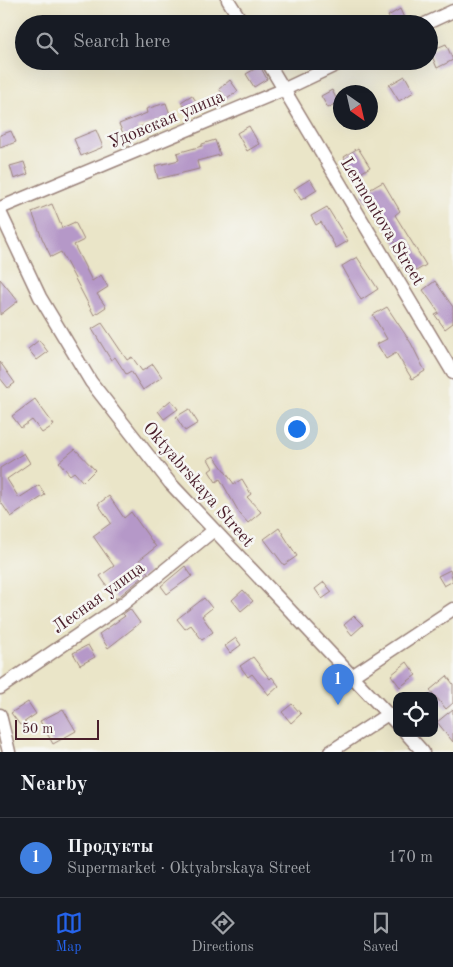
<!DOCTYPE html>
<meta charset="utf-8">
<style>
body{margin:0;font-family:"Old Standard TT",serif;background:#242831;color:#f1f3f6}
.controls{position:absolute;right:15px;bottom:15px;display:grid;overflow:hidden;border-radius:10px;box-shadow:0 5px 20px #0002}
.controls button{width:45px;height:45px;display:grid;place-items:center;padding:0;border:0;border-bottom:1px solid #363941;background:#171b24;color:#f1f3f6;font:25px sans-serif}
.compass{position:absolute;left:333px;top:85px;width:45px;height:45px;border-radius:50%;background:#171b24;box-shadow:0 5px 20px #0002;rotate:146deg}
.scale{position:absolute;left:15px;bottom:12px;width:84px;box-sizing:border-box;padding-left:5px;border:2px solid #4a1f2b;border-top:0;font-size:14px;line-height:18px;white-space:nowrap;color:#4a1f2b;-webkit-text-stroke:4px #f6f6f2;paint-order:stroke}
.you{position:absolute;left:296px;top:428px;width:18px;height:18px;margin:-12px;border:4px solid #fff;border-radius:50%;background:#1a73e8;box-shadow:0 0 0 8px #1a73e833}
.badge{display:grid;place-items:center;width:32px;height:32px;border-radius:50%;background:#2563eb;color:#fff;font-size:16px;font-weight:700}
.pin{position:absolute;translate:-50% -41px;filter:drop-shadow(0 1px 2px #0008)}
.pin::after{content:'';position:absolute;top:26px;width:18px;height:15px;background:inherit;clip-path:polygon(0 0,100% 0,50% 100%)}
.list{margin:0;padding:0;list-style:none}
h2{display:flex;justify-content:space-between;align-items:center;height:65px;margin:0;padding:0 20px;font-size:21px}
h2 small{font-size:16px;font-weight:400;color:#9ea1a6}
.list li{display:grid;grid-template-columns:32px 1fr auto;gap:15px;align-items:center;box-sizing:border-box;height:80px;padding:0 20px;border-top:1px solid #363941}
.list b{display:block;font-size:19px;white-space:nowrap}
.list p{margin:0;font-size:16px;white-space:nowrap;color:#9ea1a6}
.list em{font-size:16px;font-style:normal;color:#9ea1a6}
.icon{flex:none;width:28px;height:28px;fill:none;stroke:currentColor;stroke-width:2;stroke-linecap:round;stroke-linejoin:round}
.map{position:relative;flex:none;width:453px;height:752px;overflow:hidden}
.search{position:absolute;background:#171b24;box-shadow:0 5px 20px #0002;left:15px;right:15px;top:15px;height:55px;display:flex;align-items:center;gap:12px;box-sizing:border-box;padding:0 18px;border-radius:28px;color:#9ea1a6;font-size:19px}
.sheet{height:145px;background:#171b24}
nav{display:flex;justify-content:space-around;align-items:center;box-sizing:border-box;height:70px;border-top:1px solid #363941;background:#171b24;font-size:14px;color:#9ea1a6}
nav a{display:grid;justify-items:center;gap:2px}
nav .on{color:#2563eb}
.map>svg:first-child{display:block}
.building{fill:#b598c8}
.lines{fill:none;stroke-linecap:round;stroke-linejoin:round}
.minor-casing{stroke:#9a827a;stroke-width:15}
.minor{stroke:#fff;stroke-width:12}
.labels{text-anchor:middle;stroke-width:5;stroke-linejoin:round;paint-order:stroke}
.street-label{font-size:18px;fill:#4a1f2b;stroke:#f6f6f2}
</style>
<div class="map">
<svg width="453" height="752" viewBox="0 0 453 752">
<rect width="100%" height="100%" fill="#f6f6f2"/>
<filter id="ink" filterUnits="userSpaceOnUse"><feTurbulence type="fractalNoise" baseFrequency=".02" numOctaves="2"/><feDisplacementMap in="SourceGraphic" scale="10" xChannelSelector="R" yChannelSelector="G"/><feConvolveMatrix kernelMatrix="1 2 1 2 8 2 1 2 1" color-interpolation-filters="sRGB"/></filter>
<filter id="wash" filterUnits="userSpaceOnUse"><feTurbulence type="fractalNoise" baseFrequency=".0096" numOctaves="4" result="noise"/><feDisplacementMap in="SourceGraphic" scale="20" xChannelSelector="R" yChannelSelector="G"/><feGaussianBlur stdDeviation="1.12" result="paint"/><feColorMatrix in="noise" values="0 0 0 0 0 0 0 0 0 0 0 0 0 0 0 0 0 1.4 0 .05"/><feComposite in="paint" operator="in"/></filter>
<g filter="url(#wash)">
<rect width="100%" height="100%" fill="#eae5c8"/>
<g id="blocks">
<path class="building" d="M400 9 404 18 392 24 388 16Z
M446 44 453 60 437 68 430 51Z
M260 66 267 79 254 87 246 74Z
M405 76 414 92 399 101 389 85Z
M230 80 238 91 227 99 219 89Z
M332 90 338 102 328 108 321 96Z
M192 95 199 106 188 113 181 102Z
M166 103 171 117 137 128 139 133 125 138 119 124 147 113 146 109Z
M249 126 259 144 247 151 237 133Z
M96 130 103 147 81 156 74 139Z
M11 131 16 142 0 148V135Z
M215 140 220 155 197 161 199 169 158 179 155 166 179 160 177 153 202 146V144Z
M358 148 370 167 356 176 344 157Z
M24 162 28 174 14 179 10 166Z
M310 179 317 190 301 200 294 189Z
M383 182 400 211 395 215 426 265 413 273 370 200 366 202 362 194Z
M52 204 62 228 75 222 84 240 74 245 92 281 101 275 108 287 97 294 106 307 94 315 61 252 51 257 42 238 32 212Z
M327 207 348 241 336 248 321 222 316 225 311 216Z
M357 257 378 289 361 300 342 266Z
M0 279 18 301 0 315Z
M435 281 453 307V323L445 329 435 315 439 313 423 290Z
M387 307 411 343 425 371 412 379 396 353 386 359 377 344 387 339 373 315Z
M102 323 127 360 132 357 142 371 153 364 162 377 143 390 131 371 126 374 115 357 111 360 92 329Z
M39 340 48 352 37 360 28 349Z
M0 362 15 383 8 388 0 378Z
M35 399 54 425 42 433 32 420 21 428 12 416Z
M171 400 178 409 164 419 158 411Z
M189 409 198 423 185 431 176 417Z
M75 449 95 470 83 482 74 472 70 475 59 462Z
M24 453 30 463 7 479 19 498 39 485 45 495 11 517 0 501V468Z
M214 456 234 484 242 479 251 494 247 497 261 512 248 523 240 514 220 479 216 482 209 471 213 468 208 459Z
M109 496 124 518 131 512 156 547 139 560 148 573 116 599 100 576 114 566 93 536 111 523 98 504Z
M279 528 297 556 284 565 264 539Z
M185 566 192 576 167 594 161 586Z
M450 570 453 581 444 586 438 576Z
M324 582 332 592 322 599 315 589Z
M243 590 253 601 241 611 232 600Z
M204 598 212 608 202 616 213 632 202 640 191 625 185 629 177 619Z
M130 609 140 623 108 648 99 634 125 616 123 614Z
M354 616 363 625 352 635 344 625Z
M236 638 241 645 230 653 225 646Z
M88 645 95 657 80 665 73 653Z
M253 657 270 679 272 677 279 686 269 695 252 674 248 677 240 666Z
M407 662 416 675 400 687 391 675Z
M447 676 453 684V703L446 709 430 690Z
M28 702 36 714 20 725 11 713Z
M292 704 301 714 291 723 282 712Z
M63 709 76 731 53 744 40 721Z
M453 709V742L437 722Z"/>
</g>
</g>
<g filter="url(#ink)">
<use href="#blocks" fill-opacity="0" stroke="#9a827a" stroke-width="1"/>
<g class="lines">
<defs>
<path id="minor" d="M228 0 243 24
M425 24 453 11
M267 61 453 373
M0 208 285 89 344 61
M0 212 40 297 91 382 170 483 397 724
M352 676 453 609
M0 688 123 604 214 530
M0 715 9 752
M406 733 423 752
M330 752 388 714"/>
</defs>
<use href="#minor" class="minor-casing"/>
<use href="#minor" class="minor"/>
</g>
</g>
<g class="labels">
<g class="street-label">
<text transform="translate(166 119) rotate(-23)" y="6">Удовская улица</text>
<text transform="translate(383 221) rotate(59)" y="6">Lermontova Street</text>
<text transform="translate(199 484) rotate(49)" y="6">Oktyabrskaya Street</text>
<text transform="translate(98 597) rotate(-36)" y="6">Лесная улица</text>
</g>
</g>
</svg>
<div class="controls">
<button><svg class="icon" aria-label="locate" viewBox="0 0 24 24"><circle cx="12" cy="12" r="6"/><path d="M12 2v4M12 18v4M2 12h4M18 12h4"/></svg></button>
</div>
<svg class="compass" viewBox="-18 -18 36 36"><path d="M0-13l5 13h-10z" fill="#e53935"/><path d="M0 13l5-13h-10z" fill="#9ea1a6"/></svg>
<div class="scale">50 m</div>
<div class="you"></div>
<div class="pin badge" style="left:338px;top:705px;background:#3f7fe0">1</div>
<div class="search"><svg class="icon" aria-label="search" viewBox="0 0 24 24"><circle cx="10" cy="10" r="6"/><path d="M15 15l6 6"/></svg>Search here</div>
</div>
<section class="sheet">
<h2>Nearby<small></small></h2>
<ul class="list">
<li><span class="badge" style="background:#3f7fe0">1</span><div><b>Продукты</b><p>Supermarket · Oktyabrskaya Street</p></div><em>170 m</em></li>
</ul>
</section>
<nav>
<a class="on"><svg class="icon" aria-label="map" viewBox="0 0 24 24"><path d="M3 6l6-2 6 2 6-2v14l-6 2-6-2-6 2zM9 4v14M15 6v14"/></svg>Map</a>
<a><svg class="icon" aria-label="directions" viewBox="0 0 24 24"><path d="M12 3l9 9-9 9-9-9zM9 14v-3h6M13 9l2 2-2 2"/></svg>Directions</a>
<a><svg class="icon" aria-label="saved" viewBox="0 0 24 24"><path d="M7 4h10v16l-5-4-5 4z"/></svg>Saved</a>
</nav>
